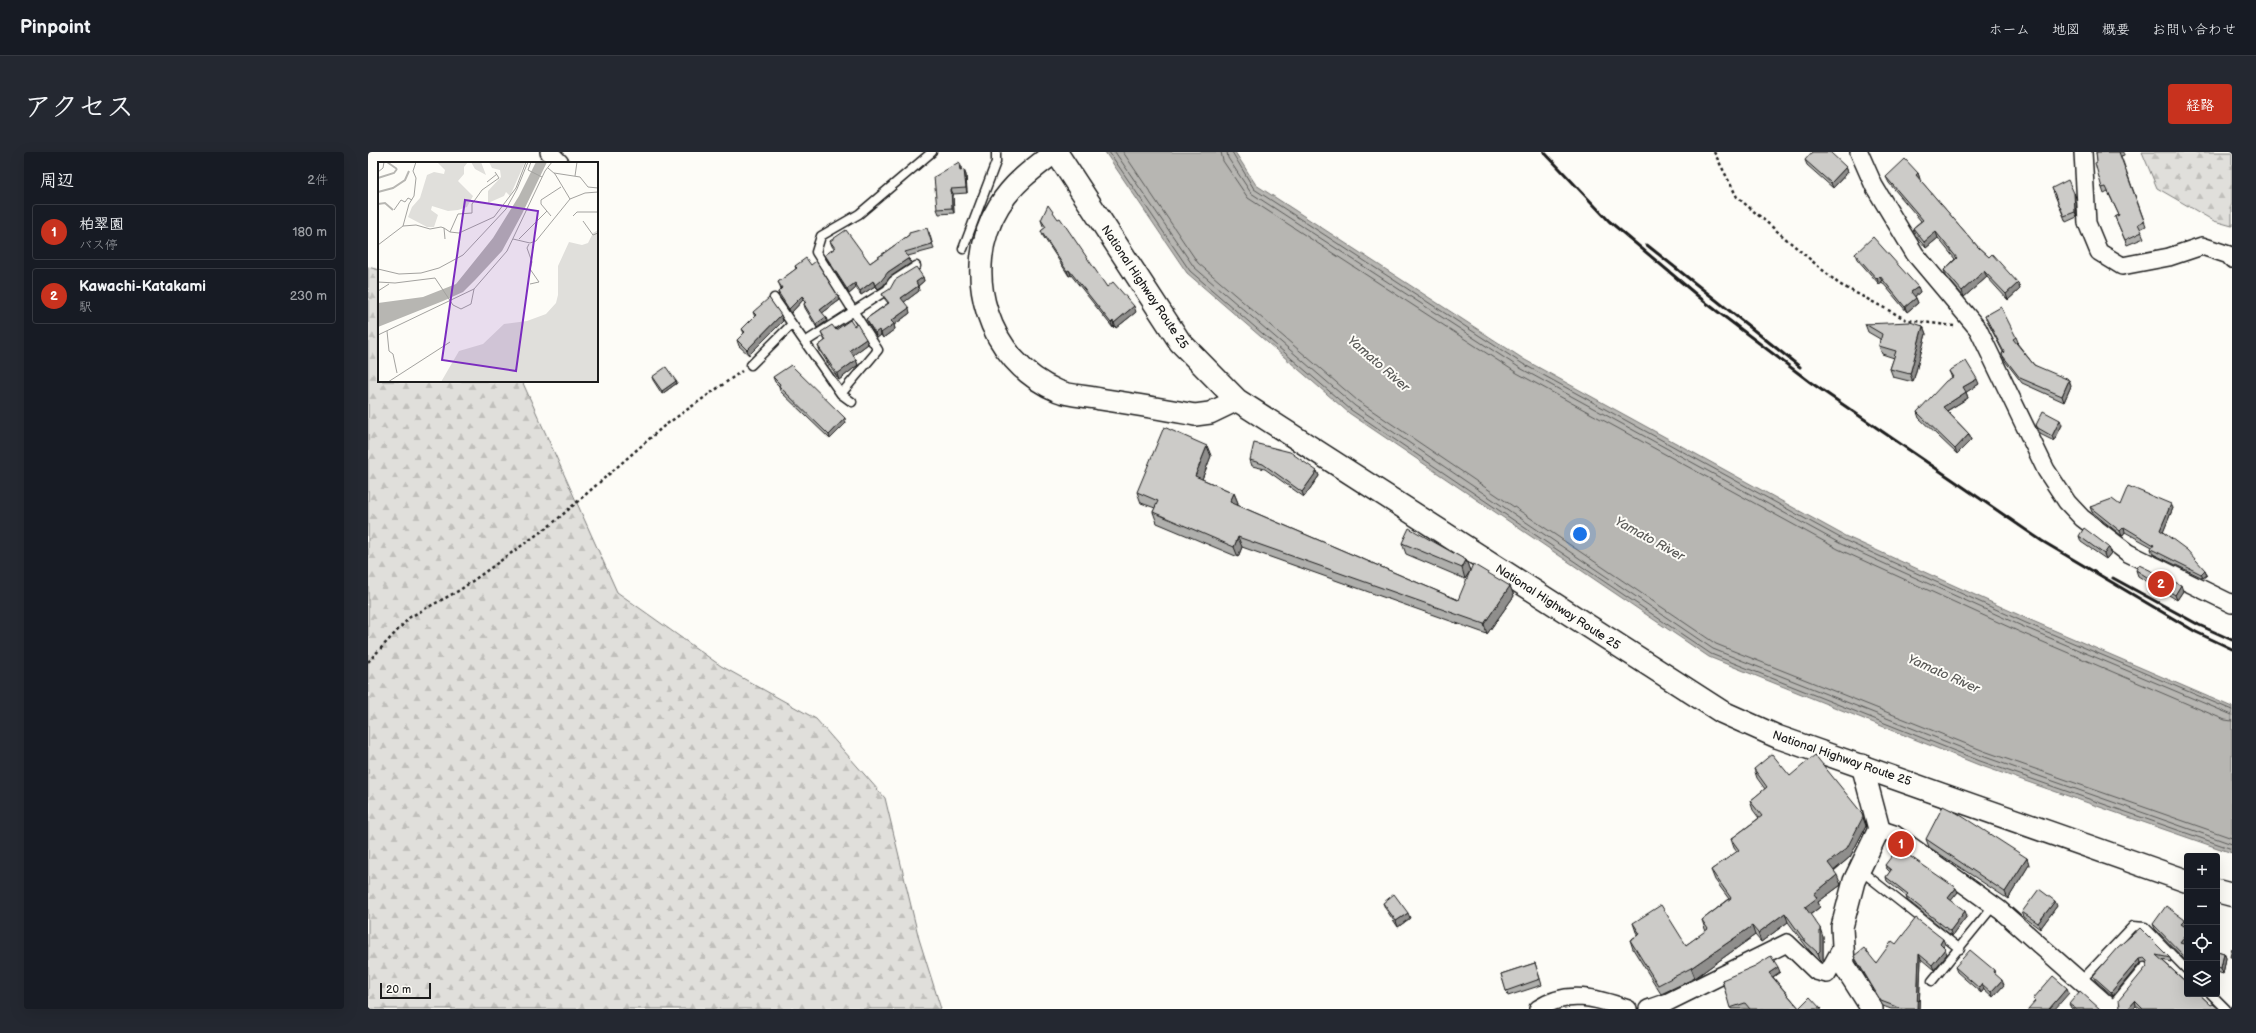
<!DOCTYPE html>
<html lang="ja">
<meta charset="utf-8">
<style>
body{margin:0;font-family:"Balsamiq Sans","Klee One",sans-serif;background:#242831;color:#f1f3f6}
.controls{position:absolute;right:12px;bottom:12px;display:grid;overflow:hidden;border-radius:4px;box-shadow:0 4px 16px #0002}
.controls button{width:36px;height:36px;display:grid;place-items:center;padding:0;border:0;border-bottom:1px solid #363941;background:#171b24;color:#f1f3f6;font:20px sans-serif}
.scale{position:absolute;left:12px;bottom:10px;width:51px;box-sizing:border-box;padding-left:4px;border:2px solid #1c1c1c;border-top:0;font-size:11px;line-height:14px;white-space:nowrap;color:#1c1c1c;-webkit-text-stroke:3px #fdfcf7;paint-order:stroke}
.you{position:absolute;left:1212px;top:382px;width:14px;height:14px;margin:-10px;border:3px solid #fff;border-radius:50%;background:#1a73e8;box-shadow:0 0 0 6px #1a73e833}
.badge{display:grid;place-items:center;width:26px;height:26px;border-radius:50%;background:#c8321e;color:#fff;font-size:13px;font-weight:700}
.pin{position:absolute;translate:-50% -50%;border:2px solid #fff;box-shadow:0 1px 4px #0006}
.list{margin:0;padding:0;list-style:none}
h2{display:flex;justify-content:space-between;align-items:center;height:52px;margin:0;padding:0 16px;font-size:17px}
h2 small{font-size:13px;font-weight:400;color:#9ea1a6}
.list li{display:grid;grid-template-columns:26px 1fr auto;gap:12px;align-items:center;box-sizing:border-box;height:56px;margin:0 8px 8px;padding:0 8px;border:1px solid #363941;border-radius:4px}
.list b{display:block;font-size:15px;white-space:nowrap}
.list p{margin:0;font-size:13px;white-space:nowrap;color:#9ea1a6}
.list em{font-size:13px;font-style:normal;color:#9ea1a6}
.icon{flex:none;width:22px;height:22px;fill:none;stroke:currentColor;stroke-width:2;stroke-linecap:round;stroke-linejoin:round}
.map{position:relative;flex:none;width:1864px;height:857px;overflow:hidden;border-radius:4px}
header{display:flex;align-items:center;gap:24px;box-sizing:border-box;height:56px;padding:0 20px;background:#171b24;border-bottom:1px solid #363941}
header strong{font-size:19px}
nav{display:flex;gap:22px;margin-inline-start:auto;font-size:14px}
.intro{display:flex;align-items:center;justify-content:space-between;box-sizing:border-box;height:96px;padding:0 24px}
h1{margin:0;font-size:28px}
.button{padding:10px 18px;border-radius:4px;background:#c8321e;color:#fff;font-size:14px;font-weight:700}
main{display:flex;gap:24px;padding:0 24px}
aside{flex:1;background:#171b24;border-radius:4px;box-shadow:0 4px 16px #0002}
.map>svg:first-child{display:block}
.forest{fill:url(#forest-firs);stroke:#7e7e7c}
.water{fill:#b7b6b2;stroke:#797876}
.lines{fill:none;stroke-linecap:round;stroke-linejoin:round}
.shore{stroke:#5a5a58;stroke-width:1}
.service-casing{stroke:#1c1c1c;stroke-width:11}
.minor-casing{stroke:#1c1c1c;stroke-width:20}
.tertiary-casing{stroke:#1c1c1c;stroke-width:24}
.trunk-casing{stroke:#1c1c1c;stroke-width:25}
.path{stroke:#1c1c1c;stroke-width:2.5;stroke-dasharray:3 3;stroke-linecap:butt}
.service{stroke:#fdfcf7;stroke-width:8}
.minor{stroke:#fdfcf7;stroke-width:17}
.tertiary{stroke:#fdfcf7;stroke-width:21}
.trunk{stroke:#fdfcf7;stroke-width:22}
.rail{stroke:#1c1c1c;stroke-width:3}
.wall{fill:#afafac;stroke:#1c1c1c}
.shaded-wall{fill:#8f8e8c;stroke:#1c1c1c}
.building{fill:#cccbc8;stroke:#1c1c1c}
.labels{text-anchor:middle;stroke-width:4;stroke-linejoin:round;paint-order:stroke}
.street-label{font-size:12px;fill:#1c1c1c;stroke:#fdfcf7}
.water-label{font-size:13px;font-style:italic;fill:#5a5a58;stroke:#fdfcf7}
.inset-river{fill:none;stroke:#b7b6b2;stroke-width:2}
.inset-road{fill:none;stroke:#a3a29f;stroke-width:1}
.view{fill:#7b2cbf;fill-opacity:0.15;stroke:#7b2cbf;stroke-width:2}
.inset-edge{fill:none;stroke:#1c1c1c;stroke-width:2}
</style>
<header>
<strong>Pinpoint</strong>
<nav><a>ホーム</a><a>地図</a><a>概要</a><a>お問い合わせ</a></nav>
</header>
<div class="intro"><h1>アクセス</h1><a class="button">経路</a></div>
<main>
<aside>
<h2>周辺<small>2件</small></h2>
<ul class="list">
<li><span class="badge">1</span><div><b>柏翠園</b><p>バス停</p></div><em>180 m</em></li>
<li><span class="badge">2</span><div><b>Kawachi-Katakami</b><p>駅</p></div><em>230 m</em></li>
</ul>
</aside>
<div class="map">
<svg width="1864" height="857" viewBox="0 0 1864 857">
<defs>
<pattern id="forest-firs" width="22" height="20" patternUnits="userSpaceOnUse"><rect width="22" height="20" fill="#e0dfdb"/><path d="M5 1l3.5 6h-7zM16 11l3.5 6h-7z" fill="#c0bfbb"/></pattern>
</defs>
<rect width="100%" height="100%" fill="#fdfcf7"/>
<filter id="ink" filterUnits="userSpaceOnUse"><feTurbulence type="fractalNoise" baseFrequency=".025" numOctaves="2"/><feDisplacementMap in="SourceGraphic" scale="8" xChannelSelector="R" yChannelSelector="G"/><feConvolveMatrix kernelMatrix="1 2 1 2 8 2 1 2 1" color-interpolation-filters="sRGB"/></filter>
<g filter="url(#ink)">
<path class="forest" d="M1774 0H1864V74L1846 69 1789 36Z
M0 115 11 118V229H154L249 440 353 514 448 567 517 646 551 787 573 857H0Z"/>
<path class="water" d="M737 0H867L888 33 1157 208 1477 384 1660 467 1864 555V701L1611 613 1341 505 981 261 819 121Z"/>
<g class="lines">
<path class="shore" d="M741 0 822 119 983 258 1343 502 1612 609 1864 697
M747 0 826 115 987 254 1345 497 1614 604 1864 692
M755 0 830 111 990 249 1348 492 1616 599 1864 686
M853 0 855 9 880 46 1149 221 1470 397 1654 481 1857 568 1864 569
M859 0 860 6 883 41 1152 216 1473 392 1656 475 1864 563
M864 0 886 37 1155 212 1476 388 1658 471 1864 558"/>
<defs>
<path id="service" d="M595 97 628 10V0
M406 146 473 242 484 250
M437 190 519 138 525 129 548 114
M383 213 424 172
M473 242 510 198 448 100 453 84 491 62 564 0
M1492 718 1592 797
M1564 829 1626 753
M1712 830 1765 774 1777 775 1819 818
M1843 842 1858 857
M1742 856 1776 815"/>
<path id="minor" d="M181 0 192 11
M1491 0 1506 34 1547 102 1610 177 1678 318 1699 350 1714 366 1760 401 1864 452
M1715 0 1719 71 1731 100 1754 114 1801 105 1834 94 1861 103 1864 107
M1511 677 1526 682 1632 758 1744 857
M1170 857C1199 837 1229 846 1260 857
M1280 857 1300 850 1419 791 1448 819 1459 822 1475 793"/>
<path id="tertiary" d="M687 0C666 16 645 31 631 54 591 119 620 210 690 239 702 244 719 244 732 247 764 252 796 257 827 263L842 261 869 248
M1494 613 1511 677 1486 729 1474 775 1476 813 1504 857"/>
<path id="trunk" d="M688 0 812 190 869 248 1354 560 1410 585 1819 729
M1849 739 1864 743"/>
</defs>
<use href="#service" class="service-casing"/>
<use href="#minor" class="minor-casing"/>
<use href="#tertiary" class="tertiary-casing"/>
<use href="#trunk" class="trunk-casing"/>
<path class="path" d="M1346 0 1369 45 1471 132 1539 168 1586 174
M0 510 42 465 92 438 185 371 296 274 374 219"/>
<use href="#service" class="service"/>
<use href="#minor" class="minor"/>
<use href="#tertiary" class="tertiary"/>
<use href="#trunk" class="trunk"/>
<path class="rail" d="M1176 0 1241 69 1337 150 1442 230 1674 389 1828 480 1864 497
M1279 93 1432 215
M1745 426 1831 473 1864 488"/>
</g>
<path class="wall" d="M1728 0H1756V3L1753 4 1778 74 1772 77 1776 86 1759 93 1747 65 1751 63 1740 40 1736 42 1734 36Z
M1437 8 1478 15 1480 20 1465 36 1439 13Z
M593 14V19L596 18 598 23 599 41 585 42 586 61 571 62 569 57Z
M1550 21 1552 28 1610 95 1650 131 1652 137 1640 148 1619 125 1596 145 1578 124 1576 118 1587 107 1570 86 1558 96 1547 83 1545 76 1553 69 1521 31 1518 25Z
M1684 36 1706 41 1708 46 1709 65 1698 70Z
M673 68 739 135 768 160 748 176 746 174 745 176 703 123 701 124 675 84 673 79 677 76 675 74Z
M561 80 566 97 540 104 543 111 522 125 515 134 510 137 507 134 493 143 488 136 481 142 459 107 457 103 466 97 464 94 462 89 502 111 541 83Z
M1487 102 1550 135 1552 140 1547 144 1550 151 1539 160 1514 130 1511 132 1489 107Z
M443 113 470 144 472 148 454 161 458 165 459 169 449 176 437 156 436 152 437 150 435 148 423 161 411 144 410 140 413 137 412 134 410 130 428 117 427 114Z
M555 125 556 129 550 134 551 139 536 150 542 161 526 173 527 177 515 186 513 183 509 186 500 171 498 167 520 151 516 146 514 142Z
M385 160 415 169 381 203 371 194 369 188 376 181 374 177 387 165Z
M1617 164 1648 185 1650 190 1649 191 1666 213 1703 234 1696 250 1654 231 1637 209 1634 202 1635 200 1619 169Z
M1497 172 1555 174 1558 182 1545 230 1525 225 1522 217 1526 206 1514 202 1511 194 1512 187 1500 180Z
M486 174 498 187 500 192 485 203 488 208 490 213 471 228 452 199 450 194 457 189 453 180 468 178Z
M1581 219 1611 232 1598 240 1600 246 1579 259 1601 282 1603 288 1589 302 1551 266 1549 260 1584 226Z
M284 225 308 229 309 231 294 242 285 228Z
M405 225 478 271 462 287 412 239 411 234 407 230Z
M1668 273H1694L1686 289 1672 282Z
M839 294 843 304 834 327 866 341 870 351 869 353 1090 448 1142 434 1146 444 1119 482 874 395 870 405 789 371 785 360 787 356 773 351 769 340Z
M882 308 949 319 951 324 936 345 897 317 884 314Z
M1752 353 1805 356 1795 380 1837 418 1839 423 1835 426 1785 402 1783 397 1784 395 1757 380 1754 384 1724 360 1722 355Z
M1711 384 1743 401 1738 407 1713 390Z
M1034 391 1098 408 1102 419 1097 427 1038 402Z
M1768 418 1815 439 1809 448 1770 424Z
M1386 617 1422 624 1493 660 1498 674 1482 705 1466 719 1473 733 1450 750 1452 755 1442 763 1455 785V808L1453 810 1441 798 1420 770 1393 790 1387 783 1327 826 1293 842 1265 797 1262 788 1270 783 1268 780 1265 771 1318 793 1338 779 1337 777 1334 768 1361 747 1347 728 1343 718 1369 700 1366 696 1363 687 1391 666 1385 658 1382 649 1397 637 1389 626Z
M1558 687 1659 706 1661 713 1640 747 1561 695Z
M1517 713 1590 740 1583 748 1599 764 1584 784 1539 748 1538 744 1519 729 1518 725 1522 720 1519 717Z
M1015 751 1042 766 1030 775 1017 756Z
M1689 754 1672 777 1656 765 1654 760Z
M1817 768 1819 773 1817 775 1819 776V790L1818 792 1819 793V810L1787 777 1785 772Z
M1772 776 1802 806 1803 810 1794 808 1843 853 1851 857H1772L1768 854 1765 857H1751L1779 814V811L1777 810 1772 811 1745 844 1727 828 1725 824Z
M1528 792H1577L1575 795 1579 802 1566 818 1553 807 1551 857H1523L1515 854 1488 809 1486 804 1508 811Z
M1849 799 1856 801 1858 806 1855 822 1849 820Z
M1167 811 1174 833 1140 844 1133 822Z
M1587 815 1626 818 1627 822 1636 833 1625 845 1616 837 1613 841 1589 820Z
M1412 820 1405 825 1431 856 1453 857H1363L1354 828Z
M1701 852 1732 857H1704L1703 856Z"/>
<path class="shaded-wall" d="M591 10 593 14V24L592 19Z
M1478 15 1480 20 1465 36 1463 31Z
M596 18 598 23 599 41 598 36Z
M1550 21 1552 27 1550 29 1548 23Z
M583 37 585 42 586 61 584 56Z
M1706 41 1708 46 1709 65 1707 60Z
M1568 80 1570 86 1558 96 1556 90Z
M541 106 543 111 522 125 515 134 510 137 508 133 520 120Z
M701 118 703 123 701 124 699 119Z
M1616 119 1619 125 1596 145 1594 139Z
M1512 124 1514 130 1511 132 1509 127Z
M555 125 556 129 550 134 548 130Z
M505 129 507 134 493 143 492 139Z
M487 131 488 136 481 142 479 137Z
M1650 131 1652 137 1640 148 1638 142Z
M550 134 551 139 535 151 533 146Z
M1550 135 1552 140 1545 146 1543 140Z
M434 144 435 148 423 161 421 157Z
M470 144 472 148 453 162 452 158Z
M1548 146 1550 151 1539 160 1537 155Z
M766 154 768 160 748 176 746 171Z
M541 156 542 161 526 173 527 177 515 186 513 181 523 169Z
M413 163 415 169 381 203 379 198Z
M458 165 459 169 449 176 448 172Z
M745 169 746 174 745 176 743 171Z
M1555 174 1558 182 1545 230 1542 222Z
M511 178 513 183 509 186 507 181Z
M498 187 500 192 484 204 482 198Z
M488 208 490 213 471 228 469 222Z
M1609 227 1611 232 1597 241 1595 235Z
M1701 228 1703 234 1696 250 1694 244Z
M308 229 309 231 294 242V239Z
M1598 240 1600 246 1577 260 1575 255Z
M477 266 478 271 462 287 461 283Z
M1692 268 1694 273 1686 289 1684 284Z
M1601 282 1603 288 1589 302 1587 297Z
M839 294 843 304 831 335 827 324Z
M949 319 951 324 936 345 934 340Z
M866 341 870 351 866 361 862 350Z
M1803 352 1805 356 1794 383 1792 378Z
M1756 375 1757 380 1754 384 1752 379Z
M870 385 874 395 870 405 866 395Z
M1741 395 1743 401 1738 407 1736 402Z
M1098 408 1102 419 1097 427 1094 416Z
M1837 418 1839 423 1835 426 1833 422Z
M1813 433 1815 439 1809 448 1807 443Z
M1142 434 1146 444 1119 482 1116 472Z
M1493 660 1498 674 1482 705 1463 721 1460 711Z
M1659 706 1661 713 1640 747 1637 740Z
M1469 723 1473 733 1450 750 1452 755 1440 764 1437 755 1446 742Z
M1588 736 1590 740 1582 750 1580 746Z
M1687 749 1689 754 1672 777 1670 771Z
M1597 759 1599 764 1584 784 1582 779Z
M1040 761 1042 766 1030 775 1028 769Z
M1417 761 1420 770 1393 790 1390 781Z
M1817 768 1819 773 1815 778 1813 772Z
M1384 774 1387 783 1327 826 1323 816Z
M1452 776 1455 785V808L1453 810 1450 801Z
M1819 782V790L1814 796 1812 791Z
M1575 787 1577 792 1574 797 1572 792Z
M1577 797 1579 802 1566 818 1564 813Z
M1856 801 1858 806 1855 822 1853 816Z
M1551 802 1553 807 1551 857H1549Z
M1771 807 1772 811 1745 844 1743 840Z
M1410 815 1412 820 1403 826 1401 821Z
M1634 828 1636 833 1625 845 1623 840Z
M1614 832 1616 837 1613 841 1611 836Z
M1699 836 1701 841 1687 857H1681Z
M1767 849 1768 854 1765 857H1760Z"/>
<path class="building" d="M1444 0H1462L1478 15 1463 31 1437 8Z
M1728 0H1751L1776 69 1770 72 1774 80 1757 88 1747 65 1751 63 1738 35 1734 36 1727 11 1729 10Z
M1537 7 1550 21 1548 23 1610 95 1621 105 1624 102 1650 131 1638 142 1616 119 1594 139 1576 118 1589 106 1568 80 1556 90 1545 76 1555 68 1518 25Z
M591 10 592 19 596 18 598 36 583 37 584 56 569 57 566 25Z
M1700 28 1706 41 1707 60 1696 64 1684 36Z
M680 53 690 67 692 66 739 135 745 130 766 154 746 171 745 169 743 171 701 118 699 119 673 79 678 75 673 68Z
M559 76 564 92 537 100 541 106 520 120 513 129 508 133 505 129 492 139 487 131 479 137 457 103 467 96 462 89 478 78 502 111 541 83V81Z
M1505 85 1550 135 1543 140 1548 146 1537 155 1512 124 1509 127 1487 102Z
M438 106 443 113 448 109 470 144 452 158 458 165 448 172 436 152 439 149 434 144 421 157 410 140 414 136 410 130 429 116 427 114Z
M548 115 555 125 548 130 550 134 533 146 541 156 523 169 526 172 513 181 511 178 507 181 498 167 521 151 514 142 522 137 527 128Z
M401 146 413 163 379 198 369 188 377 180 374 177 388 163 385 160Z
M1633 155 1648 185 1645 187 1666 213 1701 228 1694 244 1652 226 1635 204 1634 202 1636 200 1617 164Z
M482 168 486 174 489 172 498 187 482 198 488 208 469 222 450 194 458 188 453 180 464 173 468 178Z
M1542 170 1555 174 1542 222 1522 217 1528 199 1511 194 1514 182 1497 172Z
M1598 209 1609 227 1595 235 1598 240 1575 255 1601 282 1587 297 1549 260 1578 229 1585 225 1581 219Z
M423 213 477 266 461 283 411 234 412 232 405 225Z
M298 215 308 229 294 239 284 225Z
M1675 259 1692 268 1684 284 1670 276 1668 273Z
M796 275 839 294 827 324 866 341 862 350 1090 448 1105 412 1142 434 1116 472 870 385 866 395 785 360 790 349 769 340Z
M886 291 922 300 949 319 934 340 895 312 882 308Z
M1760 334 1803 352 1792 378 1819 398 1837 418 1833 422 1783 397 1786 393 1756 375 1752 379 1722 355 1744 347 1752 353Z
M1041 376 1098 408 1094 416 1034 391Z
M1716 376 1741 395 1736 402 1711 384Z
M1771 413 1813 433 1807 443 1768 418Z
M1404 602 1422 624 1447 603 1493 660 1495 665 1479 696 1460 711 1469 723 1446 742 1449 746 1437 755 1452 776V799L1450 801 1437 789 1417 761 1390 781 1384 774 1323 816 1290 833 1262 788 1272 782 1265 771 1293 753 1318 793 1340 777 1334 768 1363 746 1343 718 1371 698 1363 687 1394 664 1382 649 1399 635 1386 617Z
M1575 654 1589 661 1659 706 1637 740 1558 687Z
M1530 696 1588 736 1580 746 1597 759 1582 779 1538 744 1540 742 1518 725 1523 718 1517 713Z
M1671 737 1687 749 1670 771 1654 760Z
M1026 742 1040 761 1028 769 1015 751Z
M1798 754 1817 768 1813 772 1819 776V782L1812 791 1819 793V807L1785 772Z
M1548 766 1575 787 1572 792 1577 797 1564 813 1551 802 1549 857H1534L1513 849 1486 804 1496 796 1508 811 1524 789 1528 792Z
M1772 776 1802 806 1788 803 1819 831V842H1831L1843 853 1845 852 1851 857H1775L1767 849 1760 857H1751L1752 854 1751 848 1779 814V809L1776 806 1771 807 1743 840 1725 824 1749 796Z
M1864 796V805H1862Z
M1602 798 1626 818 1625 820 1634 828 1623 840 1614 832 1611 836 1587 815Z
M1849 799 1856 801 1853 816 1849 815Z
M1403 804 1410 815 1401 821 1431 856 1442 845 1453 857H1382L1377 851 1362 856 1354 828 1387 814Z
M1167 811 1172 827 1138 839 1133 822Z
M1685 824 1699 836 1681 857H1660L1667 849 1665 847Z
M1712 839 1732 857H1708L1701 852Z"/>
</g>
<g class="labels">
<g class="street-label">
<text transform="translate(777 135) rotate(56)" y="4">National Highway Route 25</text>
<text transform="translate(1190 455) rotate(33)" y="4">National Highway Route 25</text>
<text transform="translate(1474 606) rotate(19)" y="4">National Highway Route 25</text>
</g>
<g class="water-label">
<text transform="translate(1011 211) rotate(41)" y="5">Yamato River</text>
<text transform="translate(1282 386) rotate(29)" y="5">Yamato River</text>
<text transform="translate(1576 521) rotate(24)" y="5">Yamato River</text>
</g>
</g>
<g transform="translate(10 10)">
<rect width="220" height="220" fill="#fdfcf7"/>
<path d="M59 0H90L86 5V12L80 19 95 34 89 45 80 48 70 49 54 44 53 48 60 53 56 65H49L30 55 34 45 42 36 49 13 56 10 66 12 67 8ZM93 0H103L108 13 97 7ZM111 0H147L132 34 128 30 126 34 110 41V29L123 15 122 8 114 6ZM220 68V220H63L81 189 105 182 126 162 149 159 168 152 178 141 180 133V104L191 80 204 83 210 81 215 71Z" fill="#e0dfdb"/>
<path d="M158 0H169L144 52 124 89 98 117 85 130 65 139 0 165V141L45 135 78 122 115 76 141 34Z" fill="#b7b6b2"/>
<path class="inset-river" d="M9 0 19 7M0 16 16 11 19 7M0 30 15 26 27 18 31 9M0 42 7 41 15 48"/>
<path class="inset-road" d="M153 0 150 8 164 15M170 6 177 12 192 37M0 10 5 6 6 0M176 11 202 15 210 25 220 26M197 14 199 0M109 20 119 12M16 48 23 38 27 40 30 36 34 38M173 54 163 42V38L183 25M195 54 199 50H220M205 59 215 73 220 71M25 64 38 63 52 67 63 65 66 66 67 77M66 66 72 70 81 71 116 55 138 26 148 0M72 70 80 52 94 51V42L104 28 121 16 117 10M135 77 152 81 158 79 192 37 207 31 220 30M141 77 169 49M151 82 149 86 154 100 152 107 161 120 152 122M0 83 25 64 31 42 36 34 38 16 35 9 38 0M0 107 21 112 43 111 61 106 85 93 128 47 139 27 150 0M0 120 17 121 57 116 75 143 83 147 93 142 96 127M0 129 11 122M9 169 11 189 15 192 19 211M0 173 96 127 129 89 167 9 174 0M10 220 72 180"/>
<path class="view" d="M87 38 160 49 138 209 64 198Z"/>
<rect width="220" height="220" class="inset-edge"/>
</g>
</svg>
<div class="controls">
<button>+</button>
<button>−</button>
<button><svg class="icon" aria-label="locate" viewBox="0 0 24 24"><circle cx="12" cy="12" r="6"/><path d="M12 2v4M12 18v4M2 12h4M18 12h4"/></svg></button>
<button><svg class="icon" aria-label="layers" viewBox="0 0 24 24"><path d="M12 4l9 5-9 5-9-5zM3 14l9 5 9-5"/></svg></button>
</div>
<div class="scale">20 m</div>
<div class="you"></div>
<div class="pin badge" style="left:1533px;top:692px">1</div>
<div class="pin badge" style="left:1793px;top:432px">2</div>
</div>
</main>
